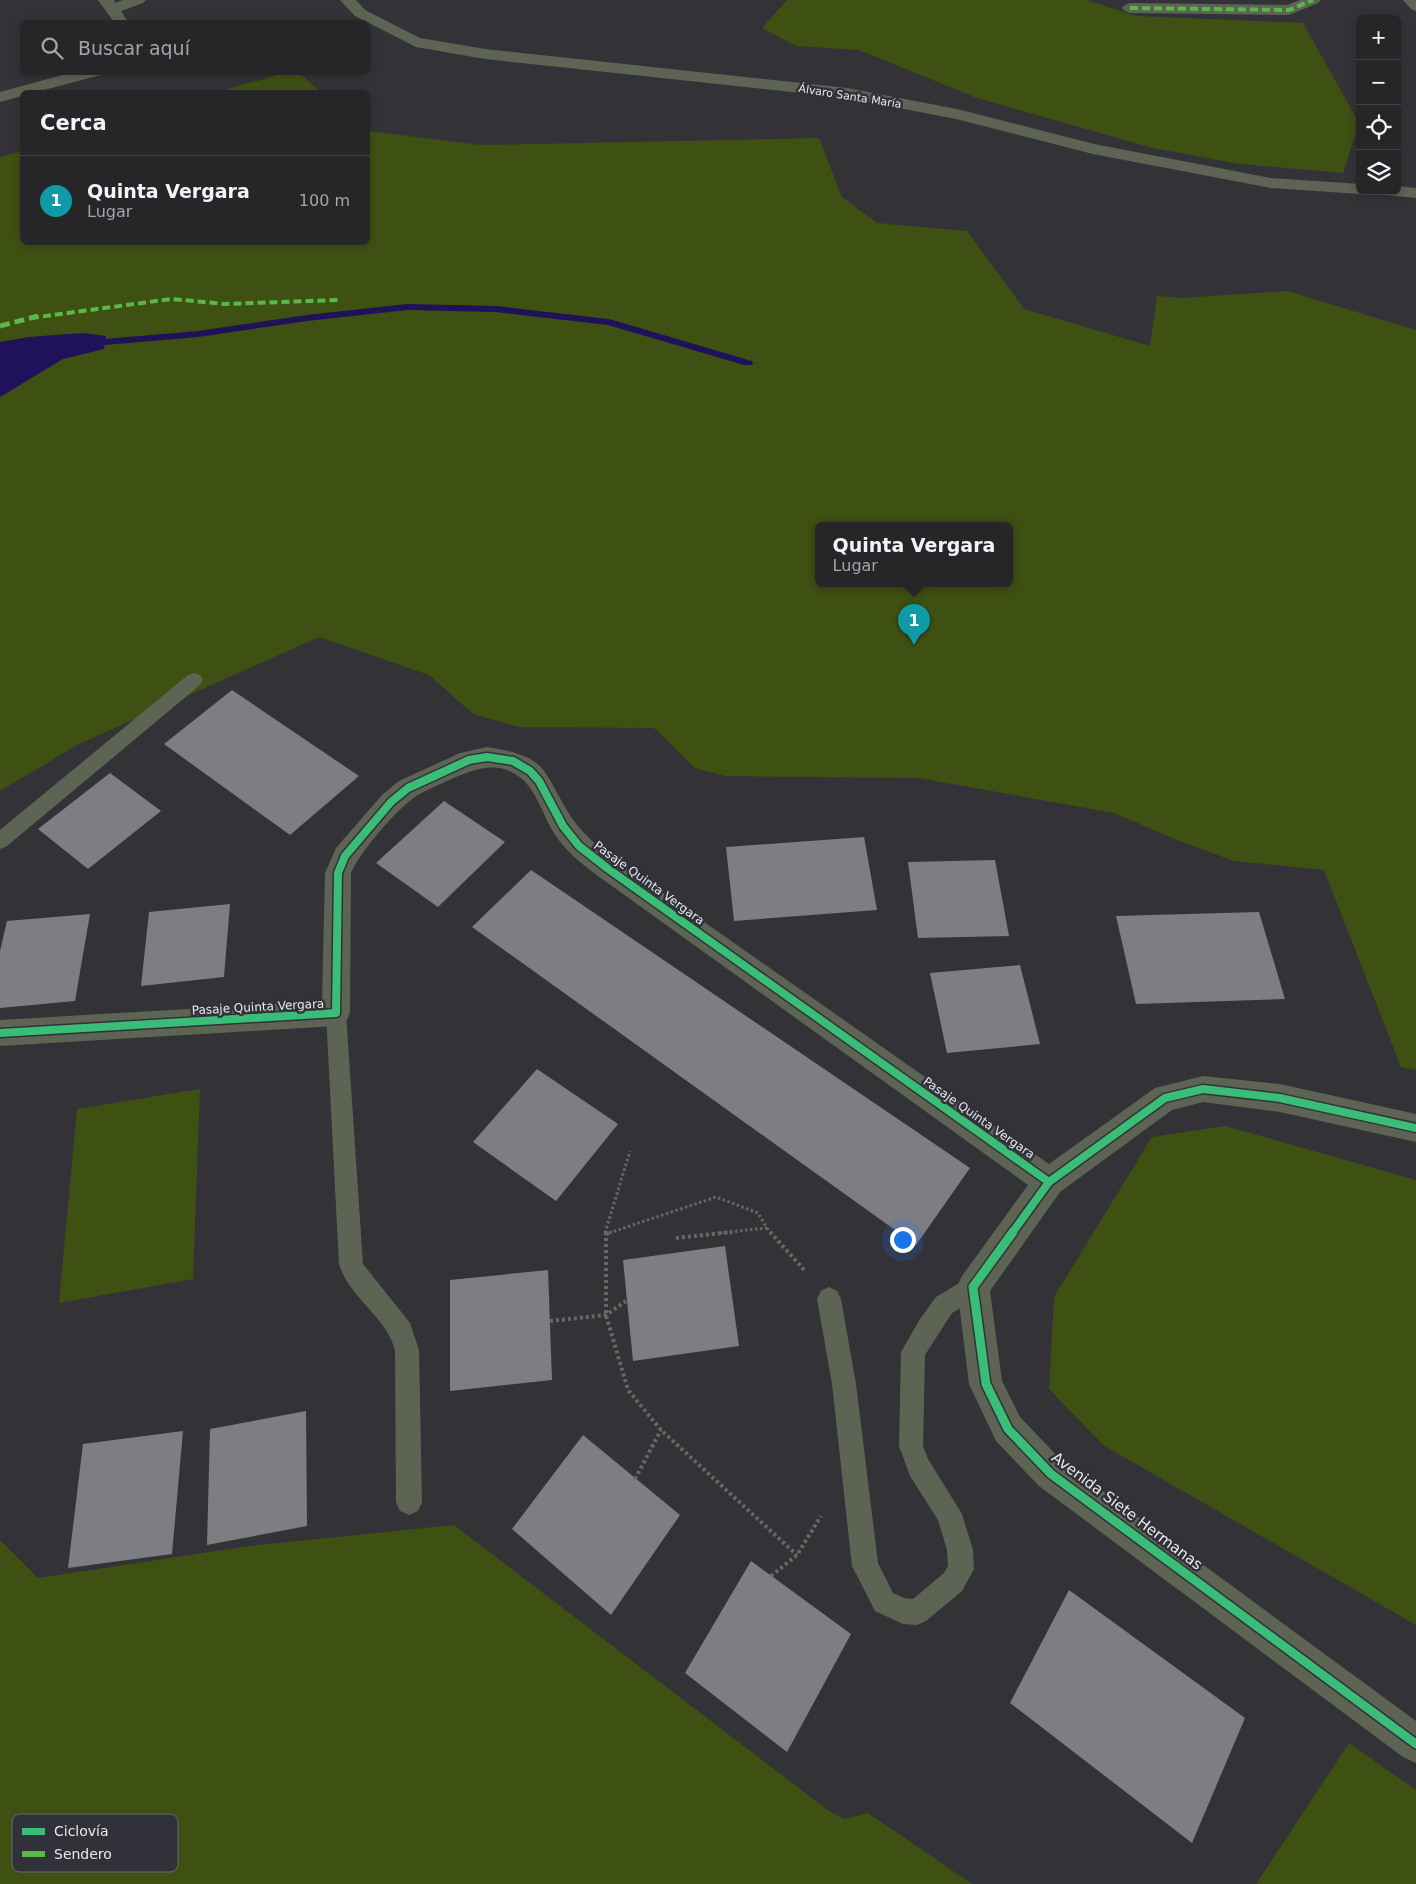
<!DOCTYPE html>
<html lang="es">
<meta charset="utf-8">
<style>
body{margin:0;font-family:"DejaVu Sans",sans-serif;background:#323235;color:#f1f3f6}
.controls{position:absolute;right:15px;top:15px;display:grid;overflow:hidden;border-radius:8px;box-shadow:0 2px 8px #0003}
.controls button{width:45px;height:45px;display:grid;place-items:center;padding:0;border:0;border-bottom:1px solid #424346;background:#262629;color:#f1f3f6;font:25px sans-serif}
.you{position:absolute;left:902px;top:1239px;width:18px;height:18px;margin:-12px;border:4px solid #fff;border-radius:50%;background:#1a73e8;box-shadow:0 0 0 8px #1a73e833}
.badge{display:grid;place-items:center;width:32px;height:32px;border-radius:50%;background:#a9a9ad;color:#fff;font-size:16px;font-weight:700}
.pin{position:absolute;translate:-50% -41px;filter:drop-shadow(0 1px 2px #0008)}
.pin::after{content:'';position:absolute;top:26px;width:18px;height:15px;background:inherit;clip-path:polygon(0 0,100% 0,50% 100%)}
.popup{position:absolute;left:815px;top:522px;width:198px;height:65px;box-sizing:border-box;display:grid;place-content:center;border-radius:8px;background:#262629;filter:drop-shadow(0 1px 4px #0005);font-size:16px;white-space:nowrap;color:#a4a5a8}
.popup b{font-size:19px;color:#f1f3f6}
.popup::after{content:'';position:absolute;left:50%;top:100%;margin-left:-10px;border:10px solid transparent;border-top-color:#262629}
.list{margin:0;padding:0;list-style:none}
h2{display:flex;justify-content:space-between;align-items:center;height:65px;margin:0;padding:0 20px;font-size:21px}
h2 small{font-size:16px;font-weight:400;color:#a4a5a8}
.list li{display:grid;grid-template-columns:32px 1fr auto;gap:15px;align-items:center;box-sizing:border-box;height:90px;padding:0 20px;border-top:1px solid #424346}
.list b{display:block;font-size:19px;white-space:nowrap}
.list p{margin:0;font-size:16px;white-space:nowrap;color:#a4a5a8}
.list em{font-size:16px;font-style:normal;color:#a4a5a8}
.icon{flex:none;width:28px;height:28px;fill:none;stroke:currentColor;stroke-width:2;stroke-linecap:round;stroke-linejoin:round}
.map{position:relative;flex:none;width:1416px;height:1884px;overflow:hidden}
.search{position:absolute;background:#262629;box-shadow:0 2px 8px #0003;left:20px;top:20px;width:350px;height:55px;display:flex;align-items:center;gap:12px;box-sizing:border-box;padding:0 18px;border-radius:8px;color:#a4a5a8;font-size:19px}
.panel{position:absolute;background:#262629;box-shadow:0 2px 8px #0003;left:20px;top:90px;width:350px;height:155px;border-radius:8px}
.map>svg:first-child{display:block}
.green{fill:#3f5013;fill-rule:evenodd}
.water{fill:#1f115a}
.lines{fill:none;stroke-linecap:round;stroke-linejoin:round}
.stream{fill:#1f115a;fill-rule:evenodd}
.building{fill:#7d7e81}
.path-far1{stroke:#666961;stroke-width:3;stroke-dasharray:2.5 2.5;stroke-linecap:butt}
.path{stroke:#666961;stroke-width:4;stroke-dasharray:3 3;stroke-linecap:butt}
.service{fill:#5e6454;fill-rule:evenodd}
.minor{fill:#5e6454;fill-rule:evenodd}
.quiet-far1{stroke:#58b947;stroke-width:4;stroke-dasharray:8 4;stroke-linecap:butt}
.quiet{stroke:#58b947;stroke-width:5;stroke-dasharray:10 5;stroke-linecap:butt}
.cycleway-far1-casing{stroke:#313239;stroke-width:11}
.cycleway-casing{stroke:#313239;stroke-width:12}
.cycleway-far1{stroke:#3abd76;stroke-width:8}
.cycleway{stroke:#3abd76;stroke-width:9}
.labels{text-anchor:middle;stroke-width:5;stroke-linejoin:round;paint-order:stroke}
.far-street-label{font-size:11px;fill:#e8e8ed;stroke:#313239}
.street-label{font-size:12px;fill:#e8e8ed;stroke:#313239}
.near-street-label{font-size:15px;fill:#e8e8ed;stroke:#313239}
.key{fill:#313239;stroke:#68696f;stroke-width:1}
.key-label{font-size:14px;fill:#e8e8ed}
</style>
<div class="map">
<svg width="1416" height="1884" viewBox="0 0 1416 1884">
<rect width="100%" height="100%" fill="#333337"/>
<path class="green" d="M787 0H1086L1136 16 1303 23 1359 123 1343 173 1240 164 1153 148 977 98 859 50 796 46 762 28Z
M285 73H299L321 92H217Z
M368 131 481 145 819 138 842 197 877 223 967 231 1024 309 1150 346 1157 296 1181 298 1287 291 1416 330V1070L1401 1067 1324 870 1234 861 1177 840 1114 813 919 778 725 776 695 768 654 728 519 727 473 714 429 675 319 637 79 744 0 791V157L22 151V242H368ZM819 526H1009V584H819Z
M200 1089 193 1279 59 1303 77 1109Z
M1225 1126 1416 1180V1625L1103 1445 1049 1389 1054 1297 1152 1137Z
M454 1525 829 1811 844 1819 868 1813 972 1884H0V1540L38 1578 250 1546Z
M1349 1743 1416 1790V1884H1256Z"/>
<path class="water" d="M83 333 106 336 104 349 63 359 0 397V342L29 337Z"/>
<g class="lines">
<path class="stream" d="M407 304 496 306 609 319 752 361 753 363 752 365H744L608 325 496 312 407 310 307 321 198 337 105 345 88 349 83 346 85 344 105 339 198 331 307 315Z"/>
</g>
<path class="building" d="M232 690 359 776 290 835 164 744Z
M110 773 161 811 88 869 38 829Z
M444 801 505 842 438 907 376 863Z
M864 837 877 910 734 921 726 847Z
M995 860 1009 936 918 938 908 862Z
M531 870 970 1168 916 1245 472 927Z
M230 904 224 977 141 986 149 912Z
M1259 912 1285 999 1136 1004 1116 916Z
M90 914 75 1001 0 1008V951L7 921Z
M1020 965 1040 1044 947 1053 930 973Z
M537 1069 618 1124 556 1201 473 1142Z
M725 1246 739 1346 633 1361 623 1260Z
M548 1270 552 1380 450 1391V1280Z
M306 1411 307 1526 207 1545 210 1429Z
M183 1431 172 1554 68 1568 83 1444Z
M583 1435 680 1515 611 1615 512 1529Z
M751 1561 851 1634 787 1752 685 1673Z
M1069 1590 1245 1718 1192 1843 1010 1703Z"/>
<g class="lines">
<path class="path-far1" d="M767 1228 772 1233
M605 1233 630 1151
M609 1233 716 1197 758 1213 767 1228 720 1233"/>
<path class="path" d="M606 1232V1315L628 1390 661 1430 797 1555
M770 1232 806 1272
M606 1234 612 1232
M676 1238 732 1232
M550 1321 606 1315 626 1301
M635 1479 661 1430
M771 1576 797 1555 821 1516"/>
<path class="service" d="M194 673 200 675 203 680 200 685 7 846 0 849V830L188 675Z
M336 1004 343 1007 346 1013 363 1264 410 1323 419 1350 422 1502 418 1511 409 1515 400 1511 396 1502 395 1350C386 1316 349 1298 339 1264L326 1013 329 1007Z
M973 1275 981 1279 985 1287 981 1295 952 1313 925 1355 923 1446 928 1459 962 1514 973 1550 974 1569 962 1591 926 1621 917 1625 903 1624 875 1611 852 1566 832 1384 817 1299 821 1291 829 1287 837 1291 841 1299 856 1384 878 1563 893 1593 904 1598 913 1599 944 1573 948 1566 947 1550 938 1520 910 1476 899 1446 901 1352 920 1319 936 1297Z"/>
<path class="minor" d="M98 0H114L115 3 123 0H146L143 3 121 11 128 22H114Z
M340 0H356L365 10 420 38 485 49 847 88 957 109 1094 144 1271 178 1360 184V191H1367L1360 194 1271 188 1093 154 956 119 847 98 485 59 416 47 355 16Z
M1300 0H1321L1318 3 1289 15 1130 13 1125 11 1122 8 1125 5 1130 3 1287 5Z
M1403 0H1416V11L1411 9Z
M74 72H103L101 75 36 92H22V96L0 102V92Z
M1397 186 1416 188V198L1387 195 1384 191H1397Z
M487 747C552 757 541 771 572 818 584 836 600 848 616 860L1049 1164 1155 1088 1203 1076 1280 1084 1416 1114V1142L1280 1112 1203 1102 1172 1110 1060 1192 990 1291 1002 1381 1020 1417 1063 1462 1416 1721V1763L1403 1757 1039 1486 996 1441 969 1384 957 1287 962 1276 1028 1185 598 876C581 863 565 851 554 833 543 816 537 791 521 778 496 758 470 771 445 782 436 786 426 790 418 795 399 806 359 853 351 873L350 1013 346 1022 336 1026 0 1046V1020L322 1001 325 873 336 848 382 795 399 781 460 753Z"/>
<path class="quiet-far1" d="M1130 8 1289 10 1313 0
M31 318 171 299 225 304 338 300"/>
<path class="quiet" d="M0 326 38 316"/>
<defs>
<path id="cycleway-far1" d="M0 1033 336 1013 338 873 345 856 391 802 408 788 469 760 487 757 513 761 530 771 539 781 563 826 579 846 607 868 1049 1182
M1012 1233 1049 1182 1165 1098 1203 1089 1280 1098 1416 1128"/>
<path id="cycleway" d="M1013 1232 973 1287 986 1384 1008 1429 1051 1474 1416 1744"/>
</defs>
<use href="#cycleway-far1" class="cycleway-far1-casing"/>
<use href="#cycleway" class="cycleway-casing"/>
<use href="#cycleway-far1" class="cycleway-far1"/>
<use href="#cycleway" class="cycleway"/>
</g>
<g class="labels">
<g class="far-street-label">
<text transform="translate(850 96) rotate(9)" y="4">Álvaro Santa María</text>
</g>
<g class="street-label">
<text transform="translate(649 883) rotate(36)" y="4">Pasaje Quinta Vergara</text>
<text transform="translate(258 1007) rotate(-3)" y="4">Pasaje Quinta Vergara</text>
<text transform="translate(979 1118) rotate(35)" y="4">Pasaje Quinta Vergara</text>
</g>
<g class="near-street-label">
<text transform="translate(1127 1511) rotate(37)" y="5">Avenida Siete Hermanas</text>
</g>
</g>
<rect x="12" y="1814" width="166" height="58" rx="8" class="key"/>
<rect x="22" y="1828" width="23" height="7" fill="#3abd76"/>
<rect x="22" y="1851" width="23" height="6" fill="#58b947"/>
<g class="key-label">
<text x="54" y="1836">Ciclovía</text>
<text x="54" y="1859">Sendero</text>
</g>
</svg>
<div class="controls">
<button>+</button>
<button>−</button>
<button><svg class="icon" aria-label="locate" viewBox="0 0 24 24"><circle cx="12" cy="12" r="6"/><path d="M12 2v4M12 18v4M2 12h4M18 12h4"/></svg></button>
<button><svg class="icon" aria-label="layers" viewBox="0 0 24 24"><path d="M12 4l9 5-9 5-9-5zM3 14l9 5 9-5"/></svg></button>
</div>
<div class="you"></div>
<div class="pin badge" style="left:914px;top:645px;background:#0f9aa8">1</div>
<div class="popup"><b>Quinta Vergara</b>Lugar</div>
<div class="search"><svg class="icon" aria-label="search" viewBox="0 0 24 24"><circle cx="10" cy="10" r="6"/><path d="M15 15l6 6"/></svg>Buscar aquí</div>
<section class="panel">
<h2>Cerca<small></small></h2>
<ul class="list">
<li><span class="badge" style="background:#0f9aa8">1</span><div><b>Quinta Vergara</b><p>Lugar</p></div><em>100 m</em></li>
</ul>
</section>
</div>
